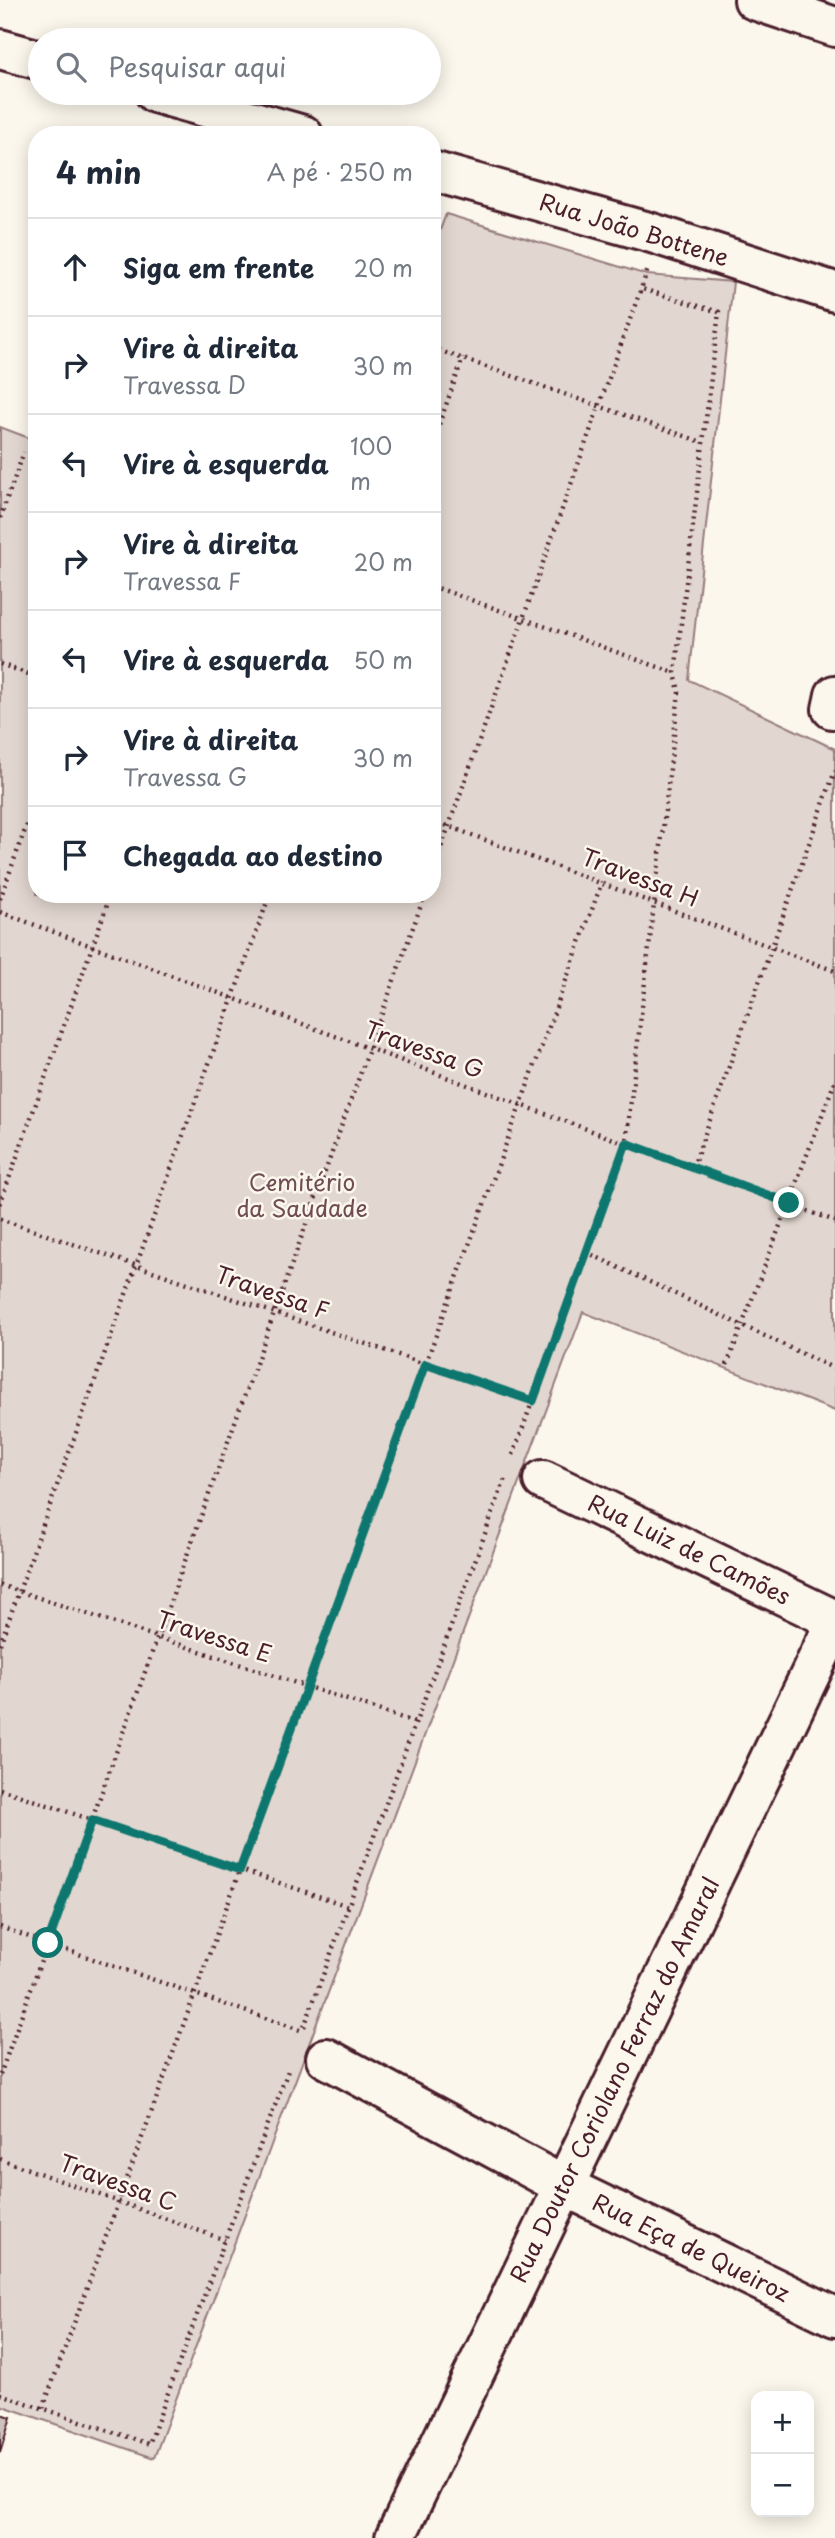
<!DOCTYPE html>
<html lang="pt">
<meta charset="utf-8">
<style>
body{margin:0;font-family:"Playpen Sans",sans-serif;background:#f2f2f3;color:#1f2937}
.controls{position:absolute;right:21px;bottom:21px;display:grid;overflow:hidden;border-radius:14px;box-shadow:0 4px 18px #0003}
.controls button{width:63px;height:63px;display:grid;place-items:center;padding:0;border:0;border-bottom:2px solid #e0e1e3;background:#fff;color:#1f2937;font:35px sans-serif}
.stop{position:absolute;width:21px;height:21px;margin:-16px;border:5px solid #0f766e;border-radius:50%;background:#fff}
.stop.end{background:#0f766e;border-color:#fff;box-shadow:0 2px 7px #0008}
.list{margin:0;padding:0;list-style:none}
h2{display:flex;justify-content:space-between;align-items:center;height:91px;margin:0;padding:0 28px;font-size:30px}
h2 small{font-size:23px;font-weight:400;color:#747a83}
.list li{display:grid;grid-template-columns:46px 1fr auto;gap:21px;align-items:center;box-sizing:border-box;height:98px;padding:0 28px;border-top:2px solid #e0e1e3}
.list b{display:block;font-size:26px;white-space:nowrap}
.list p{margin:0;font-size:23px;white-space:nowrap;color:#747a83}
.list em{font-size:23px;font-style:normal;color:#747a83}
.icon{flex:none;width:38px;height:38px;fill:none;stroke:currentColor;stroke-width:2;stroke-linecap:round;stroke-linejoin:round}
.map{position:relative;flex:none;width:835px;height:2538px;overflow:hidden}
.search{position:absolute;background:#fff;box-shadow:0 4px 18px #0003;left:28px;top:28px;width:413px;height:77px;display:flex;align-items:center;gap:18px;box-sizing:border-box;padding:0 24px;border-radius:38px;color:#747a83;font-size:26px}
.panel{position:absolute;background:#fff;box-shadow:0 4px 18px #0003;left:28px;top:126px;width:413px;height:777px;border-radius:28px}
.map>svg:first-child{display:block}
.green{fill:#e2d7d0;stroke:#967b7e;stroke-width:2}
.building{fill:#cfc2bc;stroke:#4a1f2b;stroke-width:2}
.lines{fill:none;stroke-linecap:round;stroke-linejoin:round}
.street-casing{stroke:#4a1f2b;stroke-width:44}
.path{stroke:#4a1f2b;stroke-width:4.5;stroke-dasharray:2 5;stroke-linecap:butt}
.street{stroke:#fbf7ec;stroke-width:38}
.route{stroke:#0f766e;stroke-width:9}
.labels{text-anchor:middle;stroke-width:5;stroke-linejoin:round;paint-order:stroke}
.street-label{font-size:23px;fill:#4a1f2b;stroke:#fbf7ec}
.park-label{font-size:23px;fill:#704d54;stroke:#fbf7ec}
</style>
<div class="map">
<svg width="835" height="2538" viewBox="0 0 835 2538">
<rect width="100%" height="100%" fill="#fbf7ec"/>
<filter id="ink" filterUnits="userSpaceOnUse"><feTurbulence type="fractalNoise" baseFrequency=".0143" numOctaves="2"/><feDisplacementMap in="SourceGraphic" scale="14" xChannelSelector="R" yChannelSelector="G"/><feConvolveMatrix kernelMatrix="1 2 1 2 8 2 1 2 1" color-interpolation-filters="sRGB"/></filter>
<g filter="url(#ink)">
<path class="green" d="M446 214 647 275 733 282 689 680 835 749V1411L583 1312 154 2458 0 2405V427L37 441V894H432V252Z"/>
<path class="building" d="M0 2414 11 2417 0 2453Z"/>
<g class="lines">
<defs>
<path id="street" d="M754 0 835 27
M0 49 40 60
M155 93 303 135
M432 171 652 233 835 292
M832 709 835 695
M543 1480 835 1620
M326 2058 564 2186 835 2317
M395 2538 835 1623"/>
</defs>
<use href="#street" class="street-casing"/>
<path class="path" d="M432 348 702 442
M432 444 463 358
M0 518 24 452
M432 586 675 673
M0 664 37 677
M432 820 835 971
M432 873 648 269
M0 899 37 797
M0 912 835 1221
M693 1167 835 771
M0 1204 111 894
M0 1219 533 1401
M586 1252 835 1369
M727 1365 835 1081
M513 1455 626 1143 679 692 675 673 719 312 642 289
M0 1585 417 1723
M0 1644 270 894
M0 1789 348 1906
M0 1927 300 2030
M304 2027 505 1479
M0 2075 425 894
M0 2159 225 2240
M0 2394 149 2444 289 2068
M43 2408 602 882"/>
<use href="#street" class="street"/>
</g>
</g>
<g class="lines" filter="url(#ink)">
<path class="route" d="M48 1943 92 1820 240 1870 425 1364 533 1401 626 1143 789 1203"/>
</g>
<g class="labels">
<g class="street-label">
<text transform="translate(634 230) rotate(17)" y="8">Rua João Bottene</text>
<text transform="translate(640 878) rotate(21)" y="8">Travessa H</text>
<text transform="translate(424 1050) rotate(20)" y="8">Travessa G</text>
<text transform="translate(272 1293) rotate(19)" y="8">Travessa F</text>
<text transform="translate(689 1550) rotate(26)" y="8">Rua Luiz de Camões</text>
<text transform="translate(214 1637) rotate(18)" y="8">Travessa E</text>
<text transform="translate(615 2080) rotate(-64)" y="8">Rua Doutor Coriolano Ferraz do Amaral</text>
<text transform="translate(118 2183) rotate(20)" y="8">Travessa C</text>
<text transform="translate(691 2248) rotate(26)" y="8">Rua Eça de Queiroz</text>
</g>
<g class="park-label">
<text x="302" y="1191">Cemitério<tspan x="302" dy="26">da Saudade</tspan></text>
</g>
</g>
</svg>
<div class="controls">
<button>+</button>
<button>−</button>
</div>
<div class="stop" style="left:48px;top:1943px"></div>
<div class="stop end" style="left:789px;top:1203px"></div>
<div class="search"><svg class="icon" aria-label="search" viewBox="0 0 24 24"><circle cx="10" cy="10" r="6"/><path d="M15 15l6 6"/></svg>Pesquisar aqui</div>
<section class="panel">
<h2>4 min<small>A pé · 250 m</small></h2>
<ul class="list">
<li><svg class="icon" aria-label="ahead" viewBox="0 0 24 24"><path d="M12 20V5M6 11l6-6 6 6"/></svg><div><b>Siga em frente</b></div><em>20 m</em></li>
<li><svg class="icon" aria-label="right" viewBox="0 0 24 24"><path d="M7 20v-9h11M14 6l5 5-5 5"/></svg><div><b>Vire à direita</b><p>Travessa D</p></div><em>30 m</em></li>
<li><svg class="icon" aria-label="left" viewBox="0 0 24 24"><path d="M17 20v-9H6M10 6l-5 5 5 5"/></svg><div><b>Vire à esquerda</b></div><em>100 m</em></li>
<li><svg class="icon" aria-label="right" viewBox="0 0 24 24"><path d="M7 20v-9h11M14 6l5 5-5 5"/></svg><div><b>Vire à direita</b><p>Travessa F</p></div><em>20 m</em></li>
<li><svg class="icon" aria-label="left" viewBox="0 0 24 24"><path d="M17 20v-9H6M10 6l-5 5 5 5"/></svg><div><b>Vire à esquerda</b></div><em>50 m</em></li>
<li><svg class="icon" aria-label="right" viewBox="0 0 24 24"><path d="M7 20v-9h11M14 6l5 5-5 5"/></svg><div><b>Vire à direita</b><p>Travessa G</p></div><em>30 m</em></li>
<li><svg class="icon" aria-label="arrive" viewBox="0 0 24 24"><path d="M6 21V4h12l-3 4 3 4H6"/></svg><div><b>Chegada ao destino</b></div></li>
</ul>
</section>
</div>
